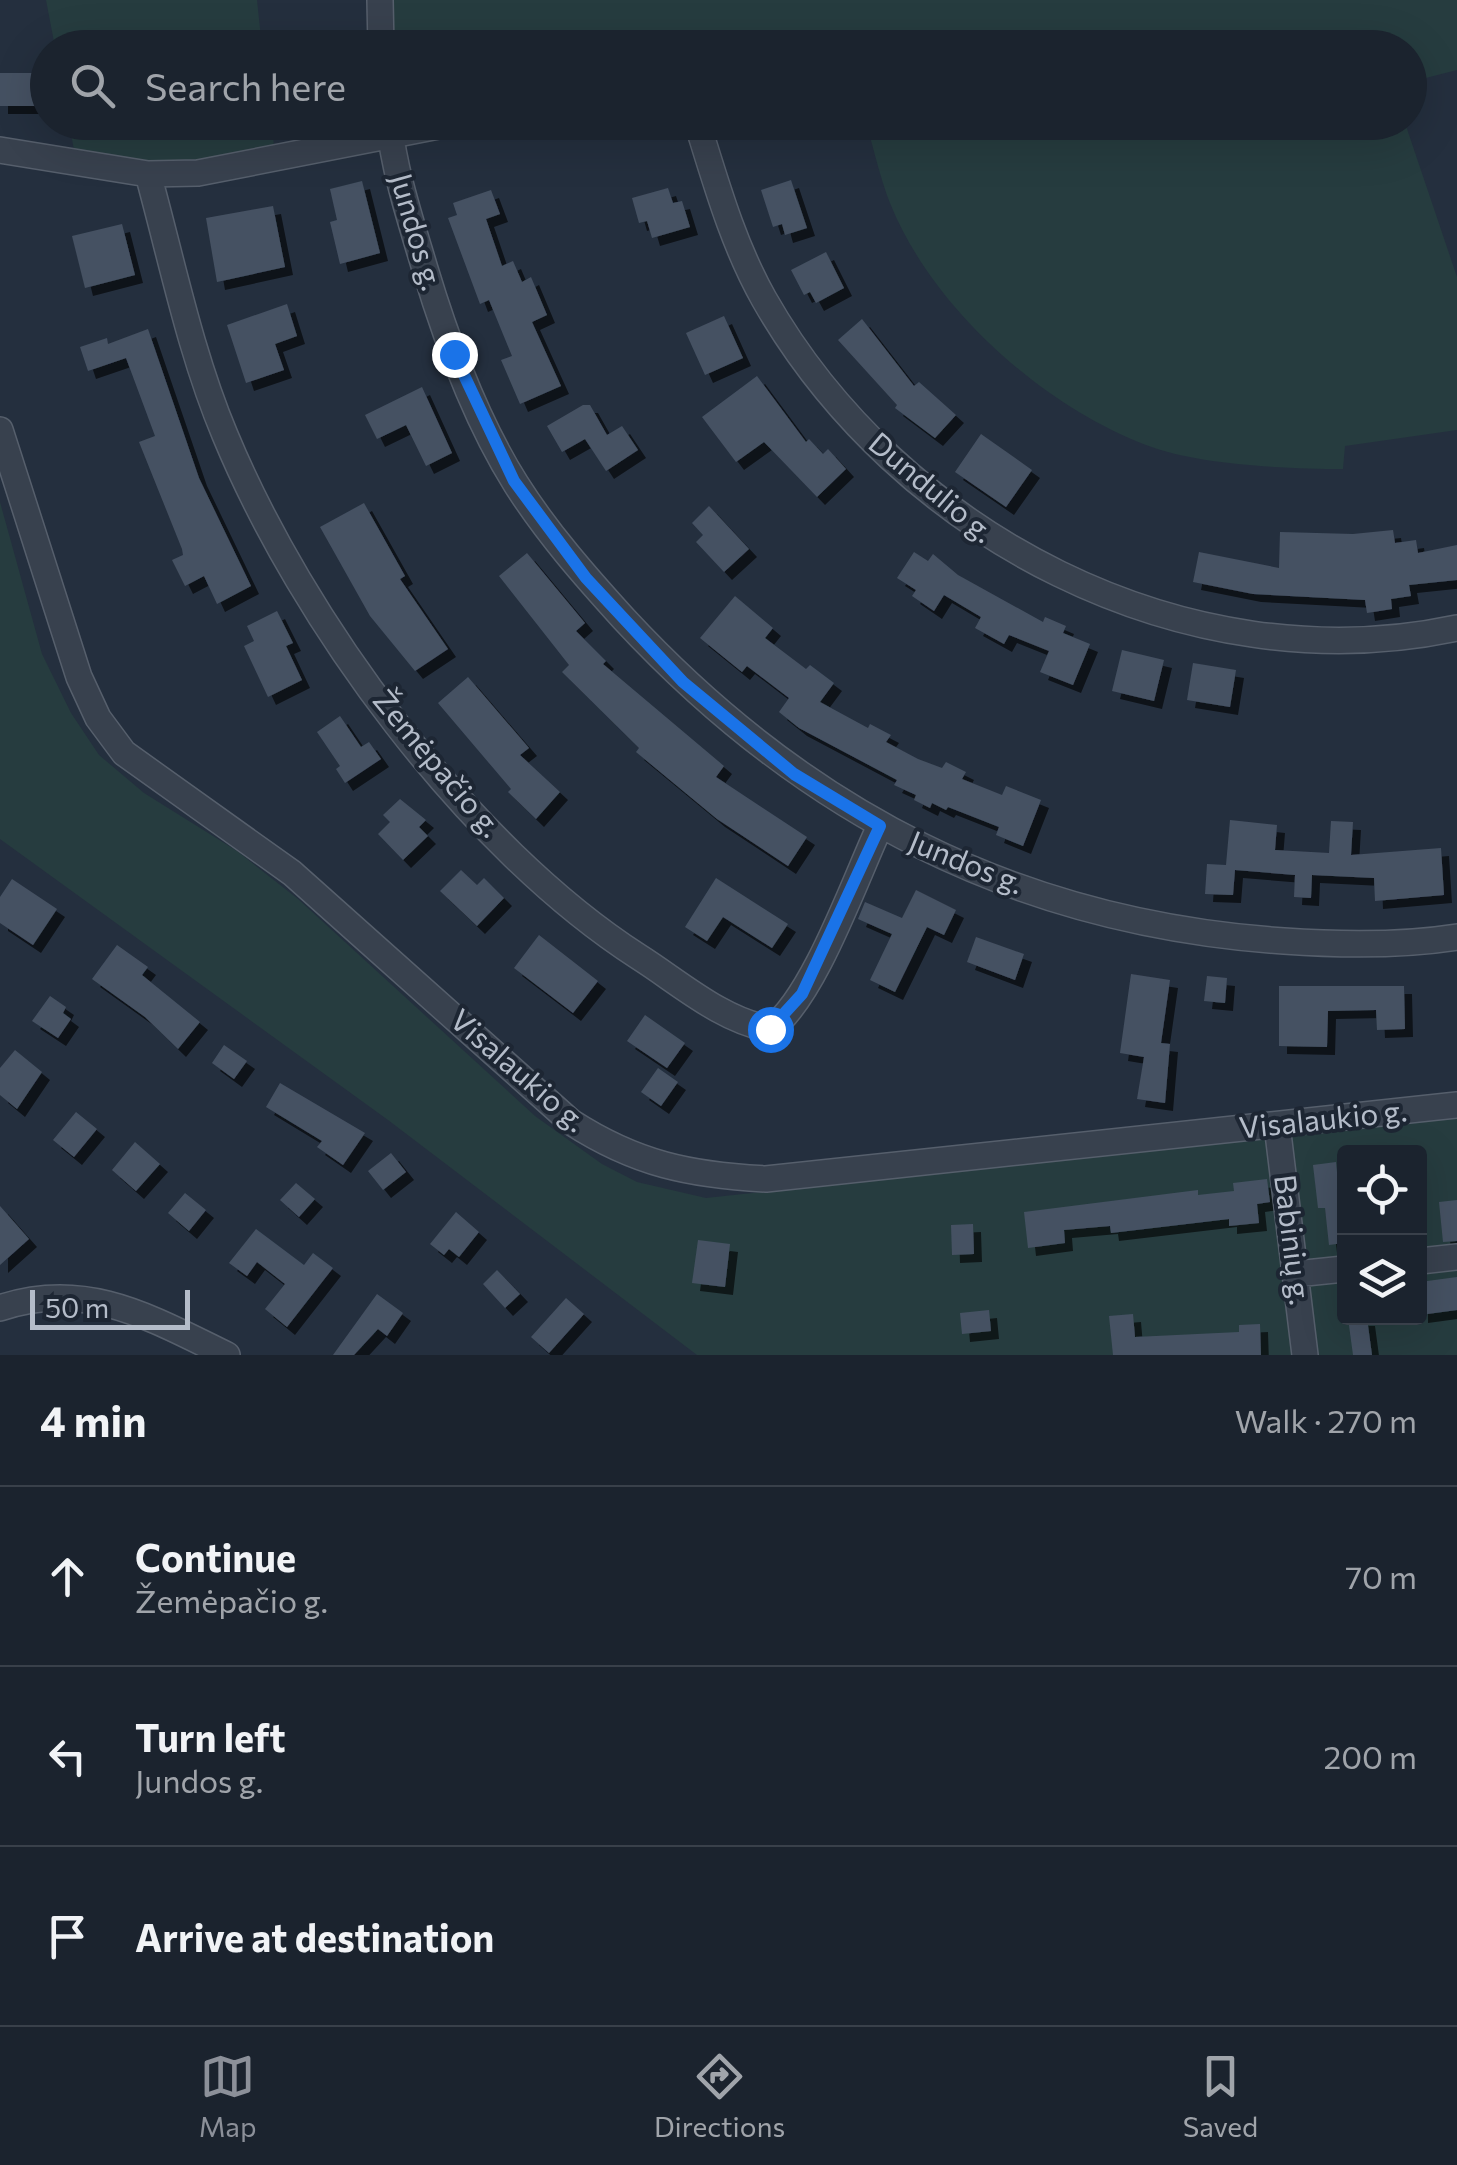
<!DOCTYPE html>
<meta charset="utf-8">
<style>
body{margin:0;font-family:Commissioner,sans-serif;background:#242b36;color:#f1f3f6}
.controls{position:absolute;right:30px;bottom:30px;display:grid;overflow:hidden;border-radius:10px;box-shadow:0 10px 40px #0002}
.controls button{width:90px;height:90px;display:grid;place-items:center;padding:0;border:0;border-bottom:2px solid #39404a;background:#1b232e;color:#f1f3f6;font:50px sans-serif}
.scale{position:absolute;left:30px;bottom:25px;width:160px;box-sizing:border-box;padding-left:10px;border:5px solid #b4bcc9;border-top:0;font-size:28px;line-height:35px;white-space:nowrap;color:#b4bcc9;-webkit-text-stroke:8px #1d2633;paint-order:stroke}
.stop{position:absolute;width:30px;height:30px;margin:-22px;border:8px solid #1a73e8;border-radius:50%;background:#fff}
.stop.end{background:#1a73e8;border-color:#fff;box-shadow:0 2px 10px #0008}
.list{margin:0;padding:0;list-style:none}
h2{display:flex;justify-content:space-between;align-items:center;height:130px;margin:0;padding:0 40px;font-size:42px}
h2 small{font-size:32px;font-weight:400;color:#a0a4aa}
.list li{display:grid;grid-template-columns:65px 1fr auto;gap:30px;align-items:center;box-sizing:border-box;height:180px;padding:0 40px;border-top:2px solid #39404a}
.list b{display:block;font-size:38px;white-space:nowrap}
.list p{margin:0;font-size:32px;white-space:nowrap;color:#a0a4aa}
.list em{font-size:32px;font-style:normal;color:#a0a4aa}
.icon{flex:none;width:55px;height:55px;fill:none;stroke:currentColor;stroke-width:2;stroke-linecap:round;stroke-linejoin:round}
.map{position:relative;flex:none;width:1457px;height:1355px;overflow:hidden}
.search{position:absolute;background:#1b232e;box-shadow:0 10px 40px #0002;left:30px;right:30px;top:30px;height:110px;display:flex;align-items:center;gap:25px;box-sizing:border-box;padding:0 35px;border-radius:55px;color:#a0a4aa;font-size:38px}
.sheet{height:670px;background:#1b232e}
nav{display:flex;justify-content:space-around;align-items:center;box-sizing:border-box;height:140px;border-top:2px solid #39404a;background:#1b232e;font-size:28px;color:#a0a4aa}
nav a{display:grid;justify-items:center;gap:5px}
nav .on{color:#8c9099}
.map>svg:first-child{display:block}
.green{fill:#263c3f;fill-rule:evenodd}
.building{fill:#455162;filter:url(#shadow)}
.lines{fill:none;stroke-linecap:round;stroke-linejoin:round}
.street-casing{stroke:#565f6c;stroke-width:28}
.street{stroke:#38414e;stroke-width:25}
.route{stroke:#1a73e8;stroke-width:12}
.labels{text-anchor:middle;stroke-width:8;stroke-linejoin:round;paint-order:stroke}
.street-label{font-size:30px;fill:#b4bcc9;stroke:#1d2633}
</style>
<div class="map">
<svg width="1457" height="1355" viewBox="0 0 1457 1355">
<defs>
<filter id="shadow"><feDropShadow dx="8" dy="8" stdDeviation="0" flood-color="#0009"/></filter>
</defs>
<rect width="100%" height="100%" fill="#242f3e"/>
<path class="green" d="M46 0H257L262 47H55Z
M391 0H1457V70L1410 82V48L392 47Z
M69 123H271L275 153 144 164 74 150Z
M866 123H1405L1457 277V430L1345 446 1343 469C1286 469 1198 465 1146 445 1043 406 932 308 890 203 880 178 874 149 866 123Z
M0 502 42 654 71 713 99 755 144 793 237 851 298 899 535 1116 602 1164 637 1182 706 1198 1457 1117V1355H697L388 1120 0 839ZM1344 1152H1420V1318H1344Z"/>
<path class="building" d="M0 73H47V106H0Z
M791 180 807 228 785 235 782 224 773 227 761 190Z
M362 181 380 253 340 264 330 222 337 220 330 189Z
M668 188 673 203 682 201 690 227 652 238 647 221 639 223 632 198Z
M491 190 500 214 486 219 502 266 513 261 522 282 531 277 547 315 532 322 561 386 520 404 501 360 512 356 489 300 480 304 448 218 457 215 453 203Z
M273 206 285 267 217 282 206 218Z
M122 224 135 275 85 288 72 236Z
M826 252 844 288 816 303 810 292 804 295 791 270Z
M287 304 297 336 275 344 284 370 246 383 227 325Z
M724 316 743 358 705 375 686 333Z
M862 319 914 386 919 382 956 415 935 438 895 408 897 405 838 340Z
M148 329 199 478 251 586 217 604 204 576 185 586 172 560 183 555 182 549 139 442 155 436 126 358 88 371 80 347 107 338 108 344Z
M757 376 806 442 809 439 823 454 828 449 846 469 817 497 764 442 736 462 702 417Z
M422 387 452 453 426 466 406 425 377 439 365 415Z
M583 405H590L607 435 622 426 638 450 606 471 585 439 562 452 547 426Z
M981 434 1032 470 1006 507 955 472Z
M364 503 405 576 400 579 448 649 415 671 370 616 320 527Z
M709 506 749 549 724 572 696 542 703 535 692 523Z
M1393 530 1395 543 1416 540 1418 553 1457 545V580L1409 585 1411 596 1391 599 1392 609 1367 613 1365 600 1253 594 1193 582 1199 552 1279 568 1280 532 1353 534Z
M914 552 928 561 933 554 958 575 1043 622 1045 617 1066 626 1063 633 1090 644 1073 685 1040 672 1049 651 1009 635 1004 644 975 628 981 617 944 595 934 611 912 596 916 590 897 578Z
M527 553 585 623 576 631 606 661 603 664 724 766 716 777 807 837 788 866 717 819 636 752 639 748 562 672 569 665 499 576Z
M735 596 773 628 765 638 806 669 810 665 834 683 820 702 868 728 870 724 891 735 886 742 918 759 942 768 946 762 966 772 962 779 1002 795 1006 786 1041 800 1023 846 996 835 999 827 948 807 946 810 932 803 930 808 914 800 916 795 894 785 897 780 799 728 779 712 789 698 747 666 742 672 700 638Z
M277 611 293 643 286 646 302 680 268 697 244 646 254 641 247 626Z
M1122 650 1164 660 1154 701 1112 691Z
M1193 663 1236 670 1230 707 1187 700Z
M468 677 529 748 520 755 560 792 536 819 508 792 511 789 438 703Z
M340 716 361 747 369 742 381 759 345 783 336 769 340 766 317 732Z
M400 799 426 820 419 827 428 836 403 860 378 834 390 822 383 815Z
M1230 820 1277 825 1275 850 1329 853 1331 821 1353 822 1351 855 1441 848 1444 895 1375 901 1374 878 1312 875 1311 898 1294 897 1295 875 1235 870 1233 895 1205 894 1207 864 1226 865Z
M461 870 477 885 484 878 504 898 477 926 440 891Z
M716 878 788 924 772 948 723 917 707 941 685 927Z
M12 879 57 909 33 945 0 923V897Z
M916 890 956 910 944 935 927 927 895 992 870 980 892 934 858 919 865 902 902 918Z
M539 935 598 981 573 1013 514 968Z
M976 937 1024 954 1015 980 967 962Z
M117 945 148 967 142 975 200 1022 178 1049 145 1017 92 979Z
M1131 974 1170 980 1161 1043 1170 1044 1165 1103 1137 1099 1144 1057 1120 1053Z
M1207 976 1227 978 1225 1003 1204 1001Z
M1279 986H1404L1405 1029 1377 1030 1376 1010 1328 1011 1327 1047 1279 1046Z
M50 996 66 1007 63 1013 71 1019 58 1038 32 1021Z
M645 1015 685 1043 667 1068 627 1041Z
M224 1045 247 1061 234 1079 212 1063Z
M15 1050 42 1072 17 1109 0 1095V1068Z
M658 1068 678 1082 661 1106 641 1092Z
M280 1083 365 1133 343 1165 317 1147 322 1141 266 1107Z
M76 1112 97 1129 74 1157 53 1140Z
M135 1142 160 1164 136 1191 112 1170Z
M391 1153 406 1172 383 1190 368 1171Z
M1336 1162 1344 1243 1329 1245 1325 1208H1318L1313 1165Z
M1267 1179 1270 1202 1257 1204 1259 1223 1229 1226V1219L1111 1233 1110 1226 1064 1230 1065 1243 1028 1248 1024 1212 1198 1190V1195L1234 1191 1233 1183Z
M296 1183 315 1199 299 1217 280 1200Z
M185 1193 206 1210 189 1231 168 1213Z
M1457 1200V1241L1443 1242 1439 1202Z
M0 1206 29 1239 0 1265Z
M456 1212 479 1232 459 1257 449 1249 444 1255 430 1244Z
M973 1224 974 1254 952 1255 951 1225Z
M256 1229 304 1265 313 1253 333 1268 287 1327 265 1309 285 1284 257 1262 247 1276 229 1263Z
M698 1240 730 1244 725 1287 692 1283Z
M497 1270 520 1294 505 1308 483 1284Z
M1457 1277V1310L1420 1315V1282Z
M377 1294 403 1313 387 1336 378 1329 354 1355H333Z
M566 1298 584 1314 549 1353 531 1337Z
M989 1310 991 1331 962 1334 960 1313Z
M1133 1314 1135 1337 1239 1332V1325L1260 1324 1261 1355H1113L1109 1316Z
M1348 1318H1367L1372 1355H1353Z"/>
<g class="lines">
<defs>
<path id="street" d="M380 0 381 48
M389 122C394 171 411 222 425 269 447 342 475 419 516 484 547 533 585 576 624 619 804 813 1018 923 1284 941 1341 945 1400 946 1457 937
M697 122C716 183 733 244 764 299 898 535 1186 686 1457 628
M0 150 148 174 198 173 459 122
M148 174C172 261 190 352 225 435 302 621 468 847 639 957 680 983 721 1020 770 1029 813 1000 856 877 880 826
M0 430 79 677 98 718 124 753 292 873 571 1122C636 1164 690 1175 766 1179L1457 1105
M1277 1125 1305 1355
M1420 1261 1457 1257
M1296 1274 1344 1269
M0 1308C86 1279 151 1318 227 1355"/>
</defs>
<use href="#street" class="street-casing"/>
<use href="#street" class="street"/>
</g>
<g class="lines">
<path class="route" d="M454 354 514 481 586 578 683 682 794 774 880 826 802 994 770 1029"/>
</g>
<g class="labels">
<g class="street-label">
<text transform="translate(416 232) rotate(74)" y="10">Jundos g.</text>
<text transform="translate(931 488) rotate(40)" y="10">Dundulio g.</text>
<text transform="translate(437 764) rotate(50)" y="10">Žemėpačio g.</text>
<text transform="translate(966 863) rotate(22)" y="10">Jundos g.</text>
<text transform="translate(518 1071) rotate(41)" y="10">Visalaukio g.</text>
<text transform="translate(1323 1120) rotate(-6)" y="10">Visalaukio g.</text>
<text transform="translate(1292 1240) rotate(83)" y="10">Babinių g.</text>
</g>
</g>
</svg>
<div class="controls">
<button><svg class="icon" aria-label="locate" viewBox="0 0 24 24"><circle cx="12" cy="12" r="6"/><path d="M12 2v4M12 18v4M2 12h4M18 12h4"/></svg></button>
<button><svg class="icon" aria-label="layers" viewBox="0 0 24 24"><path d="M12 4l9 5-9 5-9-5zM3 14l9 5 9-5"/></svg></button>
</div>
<div class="scale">50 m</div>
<div class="stop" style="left:770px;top:1029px"></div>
<div class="stop end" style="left:454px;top:354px"></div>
<div class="search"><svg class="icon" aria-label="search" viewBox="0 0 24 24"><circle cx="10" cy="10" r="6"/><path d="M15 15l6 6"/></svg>Search here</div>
</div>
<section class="sheet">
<h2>4 min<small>Walk · 270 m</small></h2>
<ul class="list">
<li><svg class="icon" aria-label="ahead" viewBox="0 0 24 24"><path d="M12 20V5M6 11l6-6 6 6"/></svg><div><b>Continue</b><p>Žemėpačio g.</p></div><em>70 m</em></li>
<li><svg class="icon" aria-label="left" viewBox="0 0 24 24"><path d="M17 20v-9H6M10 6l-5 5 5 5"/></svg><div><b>Turn left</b><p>Jundos g.</p></div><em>200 m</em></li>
<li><svg class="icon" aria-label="arrive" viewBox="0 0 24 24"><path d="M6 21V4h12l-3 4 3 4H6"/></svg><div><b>Arrive at destination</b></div></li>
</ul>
</section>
<nav>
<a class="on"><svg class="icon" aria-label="map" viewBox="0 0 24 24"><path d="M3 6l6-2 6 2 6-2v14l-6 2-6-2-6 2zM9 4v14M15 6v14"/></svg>Map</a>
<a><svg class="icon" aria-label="directions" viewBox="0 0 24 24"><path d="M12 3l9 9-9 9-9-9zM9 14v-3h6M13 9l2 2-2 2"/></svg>Directions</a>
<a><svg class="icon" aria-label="saved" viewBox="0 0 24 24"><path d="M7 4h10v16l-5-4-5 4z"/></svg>Saved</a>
</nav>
